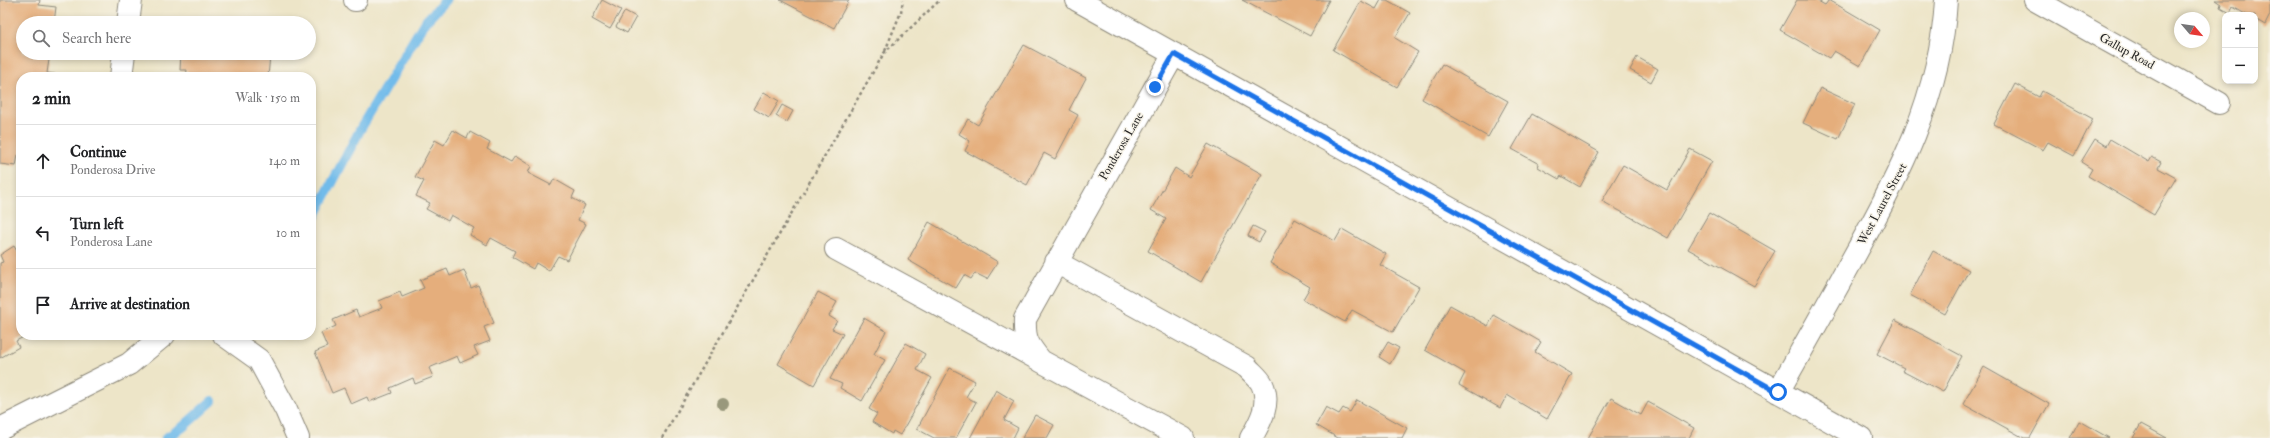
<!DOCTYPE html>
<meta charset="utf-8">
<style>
body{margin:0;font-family:"IM FELL Double Pica",serif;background:#f6f6f6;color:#202124}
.controls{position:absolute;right:12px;top:12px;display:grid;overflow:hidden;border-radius:8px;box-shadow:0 2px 6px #0003}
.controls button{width:36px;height:36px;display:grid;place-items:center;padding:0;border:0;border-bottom:1px solid #e0e0e0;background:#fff;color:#202124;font:20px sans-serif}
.compass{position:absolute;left:2174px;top:12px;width:36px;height:36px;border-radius:50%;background:#fff;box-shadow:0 2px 6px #0003;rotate:119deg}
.stop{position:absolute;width:12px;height:12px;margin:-9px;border:3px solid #1a73e8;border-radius:50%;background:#fff}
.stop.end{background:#1a73e8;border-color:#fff;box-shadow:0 1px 4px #0008}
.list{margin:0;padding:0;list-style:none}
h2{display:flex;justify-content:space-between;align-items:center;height:52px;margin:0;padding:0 16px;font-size:17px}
h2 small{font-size:13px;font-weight:400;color:#757577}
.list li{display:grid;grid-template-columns:26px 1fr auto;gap:12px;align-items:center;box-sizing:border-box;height:72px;padding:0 16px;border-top:1px solid #e0e0e0}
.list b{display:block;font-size:15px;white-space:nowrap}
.list p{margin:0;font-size:13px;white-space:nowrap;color:#757577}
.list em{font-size:13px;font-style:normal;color:#757577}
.icon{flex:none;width:22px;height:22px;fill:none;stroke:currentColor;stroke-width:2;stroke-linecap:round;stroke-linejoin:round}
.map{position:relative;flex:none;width:2270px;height:438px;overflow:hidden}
.search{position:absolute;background:#fff;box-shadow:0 2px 6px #0003;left:16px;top:16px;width:300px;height:44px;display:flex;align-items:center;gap:10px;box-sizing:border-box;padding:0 14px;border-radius:22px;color:#757577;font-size:15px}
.panel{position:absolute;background:#fff;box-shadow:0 2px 6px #0003;left:16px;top:72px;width:300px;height:268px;border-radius:16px}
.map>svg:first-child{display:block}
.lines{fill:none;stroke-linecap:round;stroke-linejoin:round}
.stream{stroke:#71bbea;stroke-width:10}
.building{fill:#e5ae7c}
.minor-casing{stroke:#8c887a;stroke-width:24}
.path{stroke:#8c887a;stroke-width:2.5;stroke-dasharray:3 3;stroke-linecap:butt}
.minor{stroke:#fff;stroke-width:22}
.tree{fill:#99987c}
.route{stroke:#1a73e8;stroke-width:5}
.labels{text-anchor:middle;stroke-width:3;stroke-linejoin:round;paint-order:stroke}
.street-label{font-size:12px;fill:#2b2b2b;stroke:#f7f3e8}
</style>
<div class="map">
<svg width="2270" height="438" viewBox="0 0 2270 438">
<rect width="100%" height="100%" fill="#f7f3e8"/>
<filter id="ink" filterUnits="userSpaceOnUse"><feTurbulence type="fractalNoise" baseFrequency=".025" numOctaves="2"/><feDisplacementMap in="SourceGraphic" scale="8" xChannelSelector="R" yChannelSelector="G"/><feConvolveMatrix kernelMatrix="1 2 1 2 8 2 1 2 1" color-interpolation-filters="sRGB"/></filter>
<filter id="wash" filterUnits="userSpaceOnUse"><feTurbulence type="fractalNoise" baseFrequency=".012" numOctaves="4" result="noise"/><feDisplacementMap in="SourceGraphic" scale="16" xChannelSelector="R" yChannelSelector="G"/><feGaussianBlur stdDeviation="0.9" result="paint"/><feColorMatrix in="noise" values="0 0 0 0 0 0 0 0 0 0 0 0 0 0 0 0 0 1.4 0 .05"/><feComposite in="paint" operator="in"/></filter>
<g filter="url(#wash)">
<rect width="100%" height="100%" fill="#ede5c8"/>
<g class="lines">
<path class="stream" d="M311 223 361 128 424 23 446 0
M166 438 183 427 212 401"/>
</g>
<g id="blocks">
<path class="building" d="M0 0H40L39 5 56 7 54 23H23V53H50L47 73 55 74 54 77H21V156L18 155 16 166 0 164Z
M602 0 621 10 610 29 592 19Z
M780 0H849L834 28Z
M1242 0H1329L1310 36Z
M1381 0H1387L1410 13 1395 38 1418 52 1397 87 1333 50 1361 1 1376 9Z
M1797 0H1816L1825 5 1829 0 1880 30 1860 66 1834 51 1829 58 1780 30Z
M2215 0H2270V15L2265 25 2255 19V15H2247L2233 7 2230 13 2220 7 2221 4Z
M625 11 636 17 627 33 616 27Z
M1024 45 1086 78 1069 110 1078 115 1055 159 1044 153 1027 185 965 151 970 141 959 134 968 119 978 125Z
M181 53H264V55H270L268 77H186L187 70H180Z
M1637 57 1658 69 1651 82 1630 70Z
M1442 64 1508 101 1488 137 1422 99Z
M2015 84 2039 97 2042 91 2093 119 2074 156 2048 142 2043 150 1994 124Z
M1820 88 1855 104 1838 139 1803 123Z
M764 92 779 101 769 118 754 109Z
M782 105 793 111 787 122 776 116Z
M1532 114 1599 152 1580 187 1561 176 1559 179 1538 167 1539 164 1512 149Z
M453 130 467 138 470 132 490 143 487 149 511 162 515 156 531 166 528 173 551 185 554 179 575 191 572 198 585 205 578 220 586 224 567 260 558 256 549 271 536 263 533 269 512 257 515 251 491 238 487 245 470 235 474 228 451 215 448 221 426 209 430 203 416 196 424 181 415 177 435 140 444 145Z
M2095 139 2106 146 2110 139 2149 162 2152 157 2161 162 2158 168 2176 178 2154 215 2088 176 2092 169 2081 162Z
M1208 144 1262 174 1201 282 1148 251 1166 219 1151 210 1175 168 1189 177Z
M1690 149 1712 161 1668 238 1602 201 1623 165 1667 190Z
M1709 213 1775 251 1754 286 1688 249Z
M1295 219 1335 241 1342 229 1386 254 1380 265 1419 287 1393 332 1352 310 1345 322 1303 299 1310 287 1270 263Z
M929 222 998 262 987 279 975 273 971 279 964 275 956 288 908 260Z
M1253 226 1265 232 1259 242 1248 236Z
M14 246 18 253 21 251V335H27L16 341 19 347 0 358V263L3 262 0 255Z
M1933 251 1969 270 1945 314 1910 295Z
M447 269 450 276 464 270 471 288 478 285 494 323 484 327 490 341 474 347 478 355 460 363 457 356 429 368 433 377 415 384 413 378 390 388 392 393 369 402 367 397 351 404 344 388 332 393 315 352 327 347 321 333 336 326 333 320 356 310 359 317 382 308 379 301 400 292 402 297 424 288 420 280Z
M818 292 837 302 829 316 837 321 832 329 843 334 814 385 778 364Z
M1450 305 1488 326 1494 315 1541 342 1535 352 1572 374 1547 419 1507 395 1500 408 1459 385 1465 373 1425 350Z
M864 318 886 331 874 354 885 360 862 401 840 388 842 384 830 379Z
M1895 320 1962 356 1943 392 1902 371 1904 368 1877 354Z
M1388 342 1399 348 1390 364 1379 357Z
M906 343 925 354 917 370 932 378 900 435 893 431 892 434 872 422 877 414 869 409Z
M1984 367 2049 404 2030 438H2024L1963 404Z
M950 368 975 381 966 397 976 402 956 438H934L917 429Z
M996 390 1014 401 1004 420 1018 428 1013 438H970Z
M1611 398 1641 415 1648 402 1694 428 1689 438H1588Z
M1357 400 1407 428 1402 438H1338L1316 425 1326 407 1339 414 1343 408 1350 412Z
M1035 415 1054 425 1047 438H1022Z
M2079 421 2109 438H2070Z
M2141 424 2167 438H2133Z"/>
</g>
</g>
<g filter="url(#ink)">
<use href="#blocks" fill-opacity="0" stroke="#8c887a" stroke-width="1"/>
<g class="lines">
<defs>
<path id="minor" d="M355 0H356
M1077 0 1861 438
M2035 0 2219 103
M128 23 131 0
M1174 54 1025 319C1024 340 1028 345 1041 361L1183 438
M121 77 124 53
M836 249 1038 359
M1056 262 1247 367C1251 372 1259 378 1262 384 1271 403 1261 421 1251 438
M224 335 259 360 286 410 298 438
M1778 392C1803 348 1828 304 1852 260 1898 178 1941 96 1946 0
M0 429 129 364 164 335"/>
</defs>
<use href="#minor" class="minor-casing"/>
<path class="path" d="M885 51 901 12 903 0
M662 438 884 53 940 0"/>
<use href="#minor" class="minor"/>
</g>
<circle class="tree" cx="723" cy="404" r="6"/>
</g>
<g class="lines" filter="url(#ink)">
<path class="route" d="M1155 87 1174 54 1778 392"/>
</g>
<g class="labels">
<g class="street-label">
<text transform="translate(2127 51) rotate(29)" y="4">Gallup Road</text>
<text transform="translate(1121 146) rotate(-60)" y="4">Ponderosa Lane</text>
<text transform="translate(1882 204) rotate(-62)" y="4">West Laurel Street</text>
</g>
</g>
</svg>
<div class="controls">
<button>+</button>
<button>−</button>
</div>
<svg class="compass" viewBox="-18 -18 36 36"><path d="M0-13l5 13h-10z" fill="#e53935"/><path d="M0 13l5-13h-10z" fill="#757577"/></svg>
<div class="stop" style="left:1778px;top:392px"></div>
<div class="stop end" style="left:1155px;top:87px"></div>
<div class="search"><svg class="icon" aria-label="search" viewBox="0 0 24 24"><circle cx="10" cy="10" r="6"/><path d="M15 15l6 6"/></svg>Search here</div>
<section class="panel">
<h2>2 min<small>Walk · 150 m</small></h2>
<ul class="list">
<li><svg class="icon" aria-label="ahead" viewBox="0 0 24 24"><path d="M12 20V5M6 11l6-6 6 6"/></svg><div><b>Continue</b><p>Ponderosa Drive</p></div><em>140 m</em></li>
<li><svg class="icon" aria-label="left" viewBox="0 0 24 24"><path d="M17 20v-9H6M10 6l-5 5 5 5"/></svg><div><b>Turn left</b><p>Ponderosa Lane</p></div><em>10 m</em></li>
<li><svg class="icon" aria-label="arrive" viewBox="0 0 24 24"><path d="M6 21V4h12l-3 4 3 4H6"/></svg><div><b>Arrive at destination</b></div></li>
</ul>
</section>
</div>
